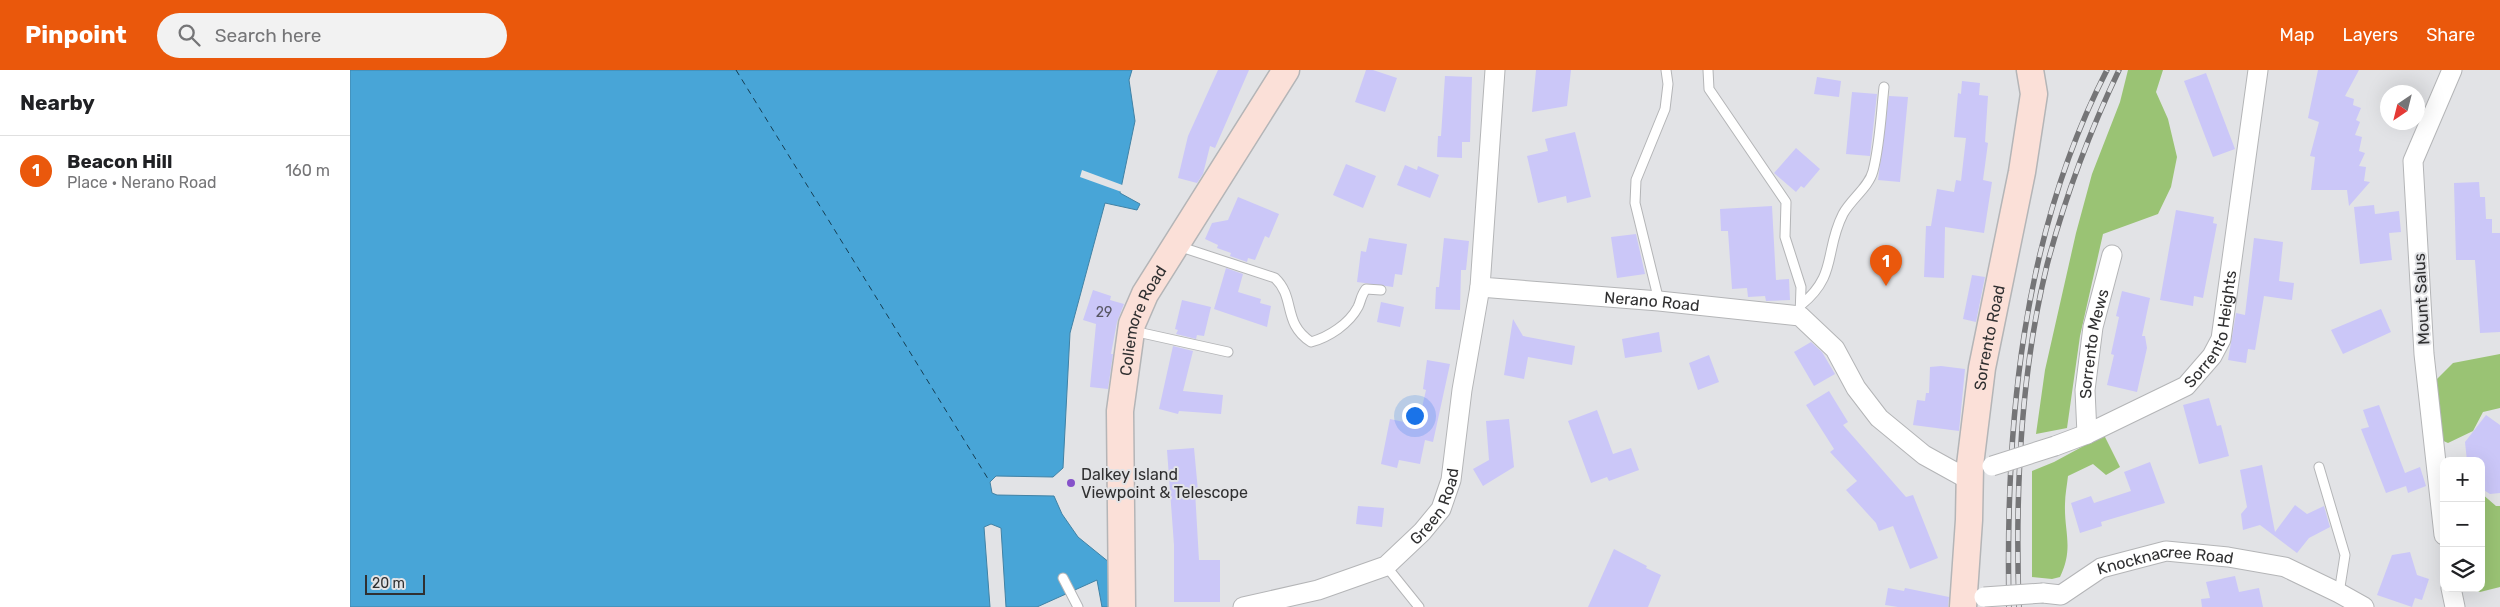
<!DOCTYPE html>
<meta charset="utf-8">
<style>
body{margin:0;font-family:Rubik,sans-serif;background:#f2f2f2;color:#202124}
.controls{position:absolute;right:15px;bottom:15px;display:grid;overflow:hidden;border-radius:10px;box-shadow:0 5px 20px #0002}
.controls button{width:45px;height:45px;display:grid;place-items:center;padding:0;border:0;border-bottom:1px solid #e0e0e0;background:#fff;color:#202124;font:25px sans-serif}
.compass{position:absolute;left:2030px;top:15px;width:45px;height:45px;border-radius:50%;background:#fff;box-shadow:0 5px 20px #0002;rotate:215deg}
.scale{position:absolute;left:15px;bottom:12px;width:60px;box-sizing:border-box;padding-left:5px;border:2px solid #303031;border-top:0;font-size:14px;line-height:18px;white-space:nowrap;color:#303031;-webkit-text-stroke:4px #e2e3e6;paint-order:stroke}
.you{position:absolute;left:1064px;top:345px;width:18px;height:18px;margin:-12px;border:4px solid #fff;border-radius:50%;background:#1a73e8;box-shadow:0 0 0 8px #1a73e833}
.badge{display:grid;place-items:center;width:32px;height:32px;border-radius:50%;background:#ea580c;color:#fff;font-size:16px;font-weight:700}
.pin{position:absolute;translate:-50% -41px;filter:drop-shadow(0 1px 2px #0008)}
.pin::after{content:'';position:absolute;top:26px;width:18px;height:15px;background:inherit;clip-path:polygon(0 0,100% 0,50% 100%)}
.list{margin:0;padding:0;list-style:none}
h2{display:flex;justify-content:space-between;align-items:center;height:65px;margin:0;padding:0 20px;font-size:21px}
h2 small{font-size:16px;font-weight:400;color:#757577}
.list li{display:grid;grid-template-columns:32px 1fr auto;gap:15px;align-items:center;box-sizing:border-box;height:70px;padding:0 20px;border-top:1px solid #e0e0e0}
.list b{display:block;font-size:19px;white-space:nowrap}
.list p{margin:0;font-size:16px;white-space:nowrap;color:#757577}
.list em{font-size:16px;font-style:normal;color:#757577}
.icon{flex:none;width:28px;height:28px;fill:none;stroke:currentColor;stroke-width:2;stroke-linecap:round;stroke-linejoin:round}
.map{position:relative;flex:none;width:2150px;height:537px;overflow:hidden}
header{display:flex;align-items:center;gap:30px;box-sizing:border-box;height:70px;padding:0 25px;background:#ea580c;color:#fff}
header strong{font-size:24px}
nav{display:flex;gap:28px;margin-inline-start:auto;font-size:18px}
.search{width:350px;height:45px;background:#f2f2f2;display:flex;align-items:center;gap:12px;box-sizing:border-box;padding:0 18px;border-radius:28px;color:#757577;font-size:19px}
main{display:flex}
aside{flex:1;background:#fff}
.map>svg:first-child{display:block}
.forest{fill:#9ac374}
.water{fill:#48a5d7;stroke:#4182a5}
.pier{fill:#e2e3e6}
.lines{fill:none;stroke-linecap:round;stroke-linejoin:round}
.ferry{stroke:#163e53;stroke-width:1;stroke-dasharray:6 5;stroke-linecap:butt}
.building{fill:#cbc7f8}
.lane-casing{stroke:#b4b5b7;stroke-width:11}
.street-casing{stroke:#b4b5b7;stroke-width:21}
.secondary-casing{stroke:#b4b5b7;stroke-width:29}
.lane{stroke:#fff;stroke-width:9}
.street{stroke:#fff;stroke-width:19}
.secondary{stroke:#fbe0d8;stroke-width:26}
.rail-casing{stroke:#757577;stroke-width:5.5}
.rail{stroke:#e2e3e6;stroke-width:4;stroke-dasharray:11;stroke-linecap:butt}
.street-bridge-casing{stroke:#b4b5b7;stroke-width:21;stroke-linecap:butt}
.street-bridge{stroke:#fff;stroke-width:19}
.poi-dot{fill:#8652ca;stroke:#e2e3e6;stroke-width:2}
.labels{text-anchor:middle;stroke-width:4;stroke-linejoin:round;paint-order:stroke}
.number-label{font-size:14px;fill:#575663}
.street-label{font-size:16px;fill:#303031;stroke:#e2e3e6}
.poi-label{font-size:16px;fill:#303031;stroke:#e2e3e6;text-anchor:start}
</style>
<header>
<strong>Pinpoint</strong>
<div class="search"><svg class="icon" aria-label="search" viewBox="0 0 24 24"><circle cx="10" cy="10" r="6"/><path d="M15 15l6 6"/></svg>Search here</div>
<nav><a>Map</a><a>Layers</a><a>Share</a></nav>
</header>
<main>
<aside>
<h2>Nearby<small></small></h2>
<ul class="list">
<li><span class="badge">1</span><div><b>Beacon Hill</b><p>Place · Nerano Road</p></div><em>160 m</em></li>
</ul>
</aside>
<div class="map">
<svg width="2150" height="537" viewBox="0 0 2150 537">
<rect width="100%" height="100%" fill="#e2e3e6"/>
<path class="forest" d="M1778 0H1813L1806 22 1818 49 1827 87 1821 117 1808 144 1753 164 1730 266 1717 358 1686 364 1695 300 1726 163 1742 104 1770 32Z
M2150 284V338L2133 342 2123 361 2098 373 2089 369 2083 317 2087 309 2103 293Z
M1754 365 1770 397 1756 405 1743 394 1718 406C1717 415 1715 425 1715 434 1714 462 1724 478 1710 507L1702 509 1682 507V401L1704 392Z
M2131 423 2146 436H2150V517L2130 522 2122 518H2131Z"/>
<path class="water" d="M0 0H782L779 10 785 51 770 123 790 134 787 140 755 133 720 263 713 398 703 407 646 406 640 412 642 423 647 425 704 426 712 444 728 467 760 493 761 537H752L747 510 687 537H656L651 458 641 454 634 457 640 537H0Z"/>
<path class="pier" d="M732 100 775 116 773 122 780 125 730 107Z"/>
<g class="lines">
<path class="ferry" d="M386 0 640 412"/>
</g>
<path class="building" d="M868 0H899L865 78 860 76 853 104 847 113 828 108 838 66Z
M1016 0H1023L1047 8 1035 42 1005 32Z
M1186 0H1221L1217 36 1182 42Z
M1968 0H2009L1995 26 2004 29 2003 35 2011 38 2006 50 2010 52 2005 65 2012 67 2009 81 2015 83 2009 96 2016 97 2014 111 2020 112 1999 136 1997 120H1961L1965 87 1960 86 1969 52 1958 48Z
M1856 3 1885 79 1863 87 1834 11Z
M1095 6 1122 7 1120 72H1112V88L1087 87 1088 66H1091Z
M1467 7 1491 11 1489 27 1464 24Z
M1612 11 1630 13 1629 25 1638 26 1635 72 1638 73 1633 110 1642 112 1634 163 1595 157 1594 208 1574 207 1576 156H1581L1587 119 1604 122 1606 110 1611 111 1616 68 1604 67 1608 23 1611 24Z
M1502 22 1527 24 1520 86 1496 84Z
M1539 26 1558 27 1550 112 1528 110Z
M1225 62 1241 127 1217 133 1216 126 1188 133 1177 86 1198 81 1195 69Z
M1446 78 1470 99 1454 118 1451 116 1446 122 1424 103Z
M996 94 1026 106 1013 138 983 125Z
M1055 95 1067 100 1068 96 1089 105 1080 128 1047 115Z
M2129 112 2130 127H2135L2136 149H2142V163H2150V262L2130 263 2125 190H2106L2104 113Z
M888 127 929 144 919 168 915 166 905 190 898 188 897 192 880 186 881 183 867 178 868 175 855 169 862 153 878 150Z
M2024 135 2025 144 2049 141 2051 162 2039 163 2042 190 2010 194 2004 137Z
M1422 136 1426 210 1439 209 1440 230 1416 231 1415 226 1398 227 1397 218 1382 219 1378 161H1371L1370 139Z
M1826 140 1864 147 1863 153 1867 154 1853 228 1844 226 1843 236 1810 230Z
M1286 164 1295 204 1267 208 1261 167Z
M1019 168 1057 174 1052 205 1045 204 1043 217 1007 212 1011 181 1016 182Z
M1094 168 1119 171 1116 200H1111L1110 240 1085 239 1086 217H1089Z
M1904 168 1933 172 1929 211 1944 213 1942 230 1914 226 1905 280 1898 279 1896 293 1878 290 1886 243 1895 245Z
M876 198 893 204 888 222 911 229 910 233 921 236 917 257 864 239Z
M1622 205 1635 207 1626 252 1613 249Z
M743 220 761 226 760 230 774 234 767 252 761 284H763L758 319 740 317 746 254 733 250Z
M1772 221 1800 228 1792 266H1795L1797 278 1787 322 1757 315 1764 285 1761 284 1769 247 1766 246Z
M832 230 861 237 854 266 847 265 846 269 826 264 828 260 825 259Z
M1031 232 1054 237 1050 257 1027 252Z
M2031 239 2041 262 1993 284 1981 260Z
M1163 249 1173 266 1225 276 1222 295 1178 287 1174 309 1154 305Z
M1309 262 1312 282 1275 288 1272 269Z
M1461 272 1472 282 1485 304 1464 316 1444 282Z
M823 276 843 281 833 321 873 325 871 344 829 341 828 344 809 339Z
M1359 285 1369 312 1348 320 1339 293Z
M1077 290 1100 294 1083 372 1075 370 1070 394 1049 390 1047 398 1031 394 1040 349 1068 355 1076 320 1073 319Z
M1591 296 1615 299 1609 361 1563 355 1567 330 1575 331 1576 323H1579L1580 297Z
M1479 321 1498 352 1493 355 1556 427 1563 425 1588 488 1560 499 1543 456 1529 461 1526 453 1496 420 1507 411 1480 382 1484 379 1456 335Z
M1859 328 1867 356 1871 355 1879 386 1849 394 1833 335Z
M2029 335 2055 403 2070 397 2076 416 2058 423 2056 416 2036 423 2011 359 2019 357 2013 340Z
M1247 340 1263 384 1281 378 1289 400 1259 411 1257 407 1241 413 1218 351Z
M2136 345 2150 355V423L2140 424 2132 419 2131 391H2117L2115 372Z
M1159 349 1164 397 1133 416 1123 399 1139 390 1136 351Z
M844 378 848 421H845L849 490H870V532H824V475L817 380Z
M1800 392 1815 433 1751 452 1752 456 1730 463 1721 433 1741 426 1744 433 1781 421 1774 402Z
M1912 395 1925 462 1945 435 1957 444 1974 436 1980 457 1959 468 1947 483 1910 455 1893 460 1891 444 1897 437 1890 400Z
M1008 436 1034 438 1032 457 1006 454Z
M1264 479 1297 496 1296 498 1311 505 1298 537H1238Z
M2060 482 2067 505 2079 509 2072 530 2065 528 2062 537 2027 525 2042 485Z
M1885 506 1889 522 1909 518 1913 537H1852L1851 529 1860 528 1856 512Z
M1538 518 1554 521 1555 518 1599 527 1598 537H1548L1535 535Z"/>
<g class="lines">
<defs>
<path id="lane" d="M1358 0 1359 19 1436 132 1435 167 1451 217 1450 246
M828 176 925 208C946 228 932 253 961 272 979 267 999 254 1008 237 1011 231 1011 225 1016 219L1031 220
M1309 231 1285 133 1286 110 1315 39 1318 14 1316 0
M1451 235C1488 205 1474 181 1493 144 1501 129 1519 117 1523 101 1530 74 1531 44 1534 17
M783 261 878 282
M1969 397 1995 485 1989 523
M1036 496 1069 537
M713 508 728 537"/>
<g id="street">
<path id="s1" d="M1145 0 1130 217 1309 231 1450 246 1485 279 1506 318 1529 348 1574 385 1621 411"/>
<path id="s2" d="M1737 364 1735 320 1743 257 1762 185"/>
<path id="s3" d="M1705 376 1737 364 1836 316 1862 286 1871 269 1908 0"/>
<path d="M2094 465 2074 284 2063 91 2102 0"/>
<path d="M2101 518 2105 537"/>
<path id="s4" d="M1693 523 1711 525 1751 498 1816 481 1878 487 1935 497 1989 523 2014 537"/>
<path id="s5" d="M893 537 968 520 1036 496 1072 462 1091 439 1101 410 1112 320 1130 217"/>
</g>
<g id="secondary">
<path id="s6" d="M772 537 770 341 782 254 795 224 936 0"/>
<path id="s7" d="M1613 537 1619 450 1620 395 1632 298 1672 102 1684 24 1680 0"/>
</g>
</defs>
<use href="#lane" class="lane-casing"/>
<use href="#street" class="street-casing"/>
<use href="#secondary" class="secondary-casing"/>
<use href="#lane" class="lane"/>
<use href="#street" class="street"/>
<use href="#secondary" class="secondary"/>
<defs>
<path id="rail" d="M1659 537C1655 354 1672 165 1757 0
M1669 537C1665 424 1670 305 1697 195 1715 127 1739 63 1769 0"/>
</defs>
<use href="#rail" class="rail-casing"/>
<use href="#rail" class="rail"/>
<defs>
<path id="street-bridge" d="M1642 396 1705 376
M1634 527 1693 523"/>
</defs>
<use href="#street-bridge" class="street-bridge-casing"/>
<use href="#street-bridge" class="street-bridge"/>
</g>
<circle class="poi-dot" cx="721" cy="413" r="5"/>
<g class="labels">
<g class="number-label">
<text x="754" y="247">29</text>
</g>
<g class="street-label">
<text transform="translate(2071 229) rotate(-93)" y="6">Mount Salus</text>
<text dy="6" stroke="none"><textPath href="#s1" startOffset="390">Nerano Road</textPath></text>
<text dy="6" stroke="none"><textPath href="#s6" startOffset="290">Coliemore Road</textPath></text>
<text dy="6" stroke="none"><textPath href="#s3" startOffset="209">Sorrento Heights</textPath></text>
<text dy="6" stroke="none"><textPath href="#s7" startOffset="271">Sorrento Road</textPath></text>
<text dy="6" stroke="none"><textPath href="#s2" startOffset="91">Sorrento Mews</textPath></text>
<text dy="6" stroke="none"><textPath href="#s5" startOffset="228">Green Road</textPath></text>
<text dy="6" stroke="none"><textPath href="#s4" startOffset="132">Knocknacree Road</textPath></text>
</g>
<g class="poi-label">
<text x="731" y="410">Dalkey Island<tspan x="731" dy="18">Viewpoint &amp; Telescope</tspan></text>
</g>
</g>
</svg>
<div class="controls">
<button>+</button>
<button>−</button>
<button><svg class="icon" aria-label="layers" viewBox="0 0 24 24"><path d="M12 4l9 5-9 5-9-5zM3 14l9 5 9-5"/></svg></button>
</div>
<svg class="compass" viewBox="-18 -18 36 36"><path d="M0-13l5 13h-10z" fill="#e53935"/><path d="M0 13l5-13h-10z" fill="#757577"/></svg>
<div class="scale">20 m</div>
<div class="you"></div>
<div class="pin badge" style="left:1536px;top:216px">1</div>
</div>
</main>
